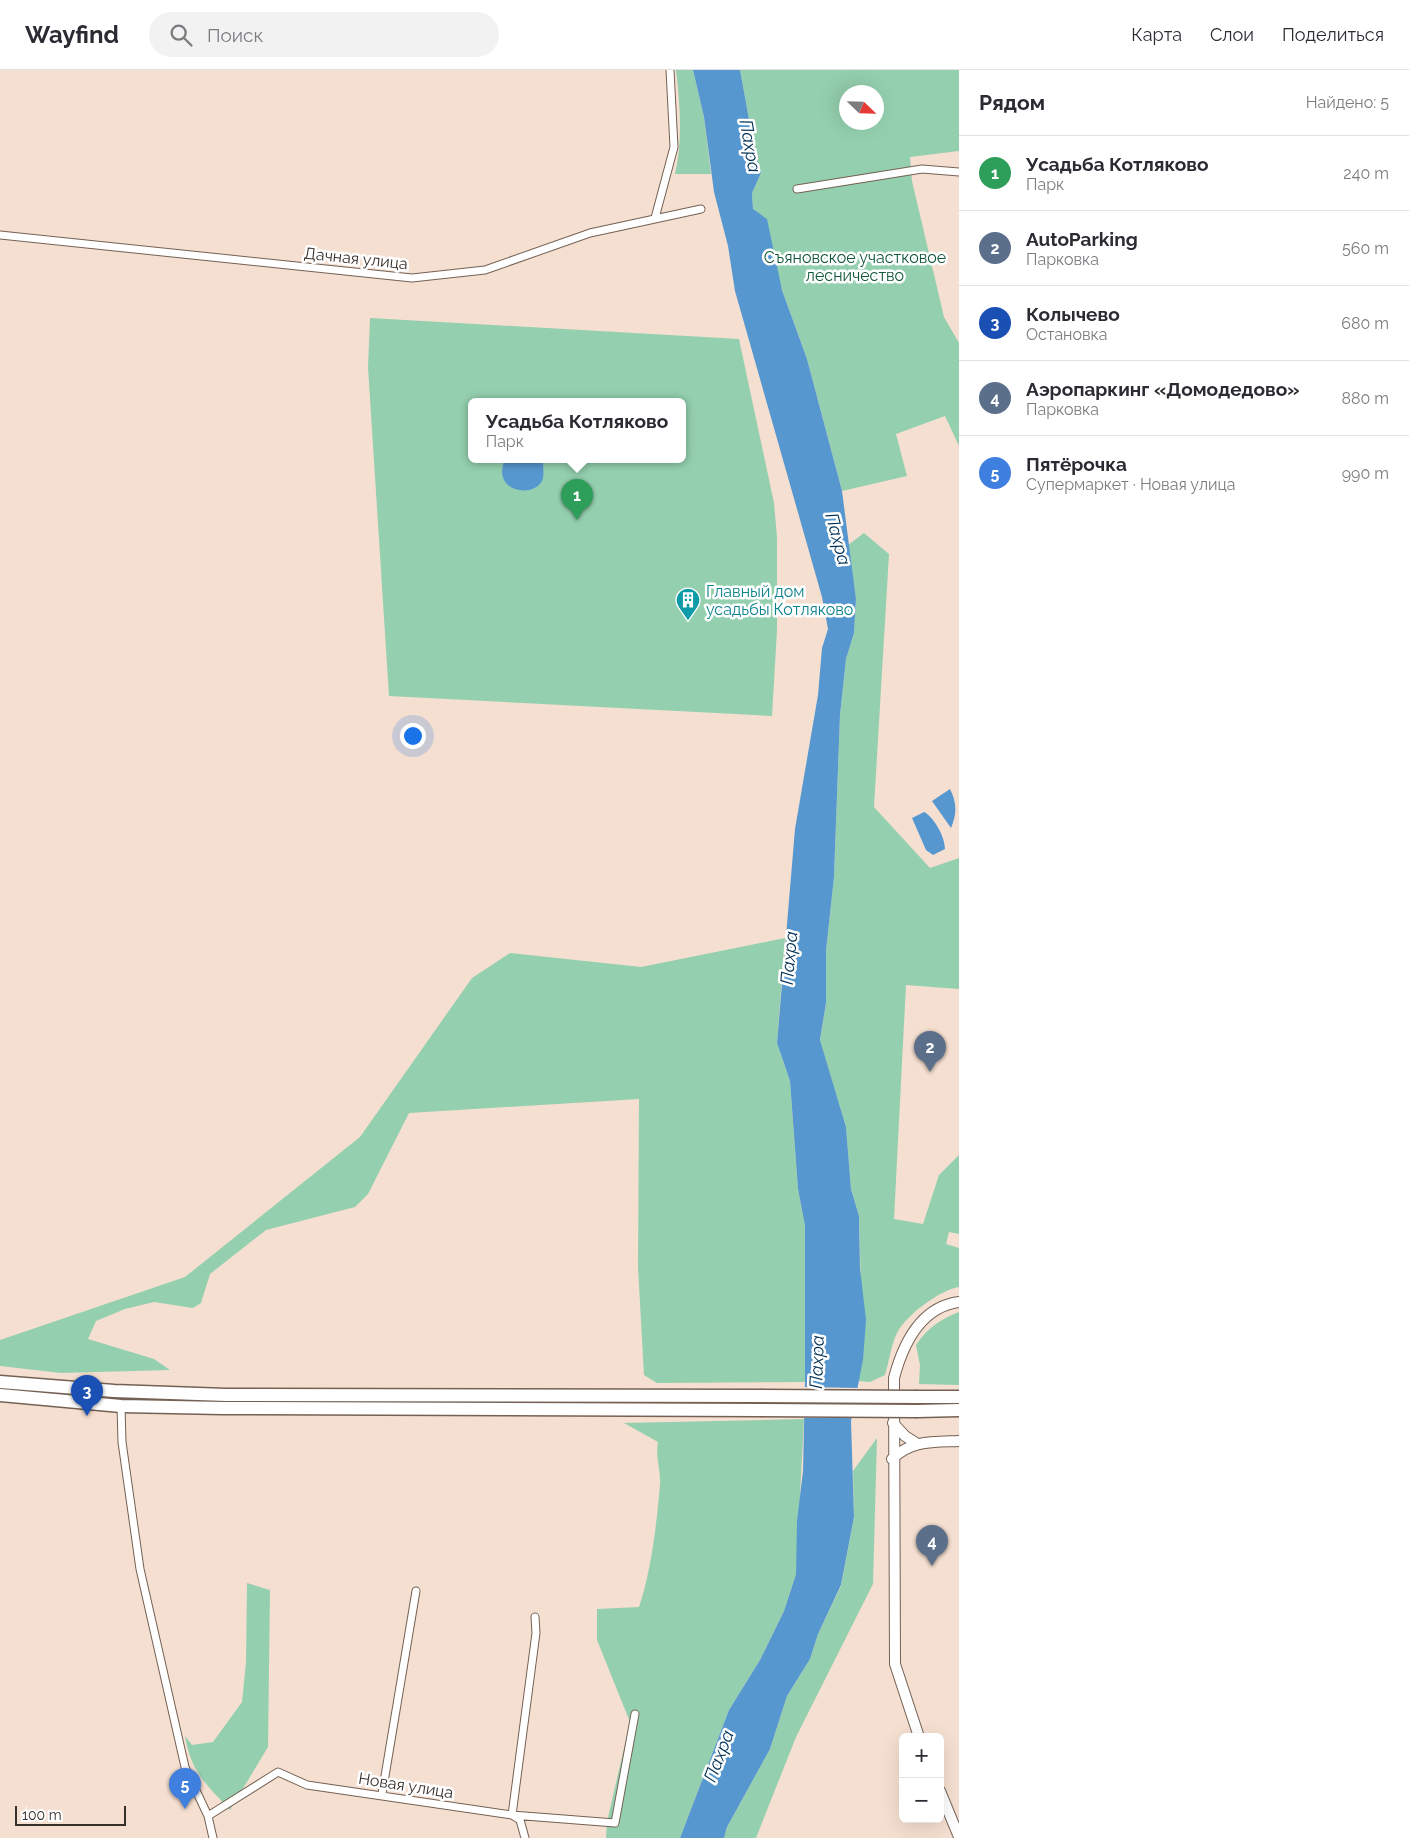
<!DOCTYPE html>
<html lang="ru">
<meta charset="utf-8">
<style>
body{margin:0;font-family:Raleway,sans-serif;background:#f2f2f3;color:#2b2b33}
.controls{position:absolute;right:15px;bottom:15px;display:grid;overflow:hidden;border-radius:8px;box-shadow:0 5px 20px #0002}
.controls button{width:45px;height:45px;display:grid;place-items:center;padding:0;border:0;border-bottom:1px solid #e1e1e2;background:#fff;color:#2b2b33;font:25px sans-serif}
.compass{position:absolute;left:839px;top:15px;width:45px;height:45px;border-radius:50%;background:#fff;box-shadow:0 5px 20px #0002;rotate:113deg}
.scale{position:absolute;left:15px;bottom:12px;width:111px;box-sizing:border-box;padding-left:5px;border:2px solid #372f29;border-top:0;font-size:14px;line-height:18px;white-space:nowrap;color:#372f29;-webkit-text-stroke:4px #fff;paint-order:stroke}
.you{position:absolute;left:412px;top:665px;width:18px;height:18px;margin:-12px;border:4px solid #fff;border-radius:50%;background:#1a73e8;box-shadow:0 0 0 8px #1a73e833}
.badge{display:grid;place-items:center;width:32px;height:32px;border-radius:50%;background:#111827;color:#fff;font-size:16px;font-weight:700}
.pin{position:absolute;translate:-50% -41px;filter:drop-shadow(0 1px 2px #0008)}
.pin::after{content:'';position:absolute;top:26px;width:18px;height:15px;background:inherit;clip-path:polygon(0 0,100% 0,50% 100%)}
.popup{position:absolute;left:468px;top:328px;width:218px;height:65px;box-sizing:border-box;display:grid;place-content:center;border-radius:8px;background:#fff;filter:drop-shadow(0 1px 4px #0005);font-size:16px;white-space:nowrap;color:#7c7c81}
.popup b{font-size:19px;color:#2b2b33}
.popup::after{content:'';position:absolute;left:50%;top:100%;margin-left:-10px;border:10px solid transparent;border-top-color:#fff}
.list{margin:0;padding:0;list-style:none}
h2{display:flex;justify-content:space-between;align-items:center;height:65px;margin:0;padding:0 20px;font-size:21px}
h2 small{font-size:16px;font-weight:400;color:#7c7c81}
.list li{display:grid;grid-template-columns:32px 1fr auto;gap:15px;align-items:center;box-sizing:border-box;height:75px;padding:0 20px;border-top:1px solid #e1e1e2}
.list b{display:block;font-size:19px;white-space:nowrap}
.list p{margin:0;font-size:16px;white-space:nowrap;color:#7c7c81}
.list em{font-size:16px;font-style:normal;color:#7c7c81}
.icon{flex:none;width:28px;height:28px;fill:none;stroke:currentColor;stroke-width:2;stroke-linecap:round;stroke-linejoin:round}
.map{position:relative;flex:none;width:959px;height:1768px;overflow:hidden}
header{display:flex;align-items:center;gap:30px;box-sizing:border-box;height:70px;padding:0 25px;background:#fff;border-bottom:1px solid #e1e1e2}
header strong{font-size:24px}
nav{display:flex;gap:28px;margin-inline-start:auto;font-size:18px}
.search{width:350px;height:45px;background:#f2f2f3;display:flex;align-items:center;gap:12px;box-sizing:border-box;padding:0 18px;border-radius:28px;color:#7c7c81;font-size:19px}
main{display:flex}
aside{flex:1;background:#fff}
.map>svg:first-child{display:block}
.green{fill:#94d0af;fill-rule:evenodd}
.water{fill:#5797d0}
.pier{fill:#f5dfd0}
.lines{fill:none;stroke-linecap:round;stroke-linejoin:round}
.street-casing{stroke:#746154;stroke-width:9}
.secondary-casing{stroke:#746154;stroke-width:12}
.highway-casing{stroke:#746154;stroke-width:15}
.street{stroke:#fff;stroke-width:7}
.secondary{stroke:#fff;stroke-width:10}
.highway{stroke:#fff;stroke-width:12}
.highway-bridge-casing{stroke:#746154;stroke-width:15;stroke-linecap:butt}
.highway-bridge{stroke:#fff;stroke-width:12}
.labels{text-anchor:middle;stroke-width:5;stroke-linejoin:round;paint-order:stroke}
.park-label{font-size:16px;fill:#11573a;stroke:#fff}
.street-label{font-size:16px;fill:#372f29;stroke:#fff}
.culture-label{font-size:16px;fill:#0d838f;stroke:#fff;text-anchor:start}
.water-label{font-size:18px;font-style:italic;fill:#003055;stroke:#fff}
</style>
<header>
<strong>Wayfind</strong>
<div class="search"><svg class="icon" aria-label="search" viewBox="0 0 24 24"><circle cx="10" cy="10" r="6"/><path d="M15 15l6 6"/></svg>Поиск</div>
<nav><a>Карта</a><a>Слои</a><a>Поделиться</a></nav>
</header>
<main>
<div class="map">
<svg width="959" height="1768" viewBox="0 0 959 1768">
<rect width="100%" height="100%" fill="#f5dfd0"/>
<path class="green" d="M676 0H693L704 47 711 104H675C683 70 680 34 676 0Z
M740 0H959V81L910 87 912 111 944 247 959 273V376L945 346 896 364 907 406 842 421 807 289 753 139 752 123 761 103 755 82ZM846 22H876V52H846Z
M370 248 739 269 774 433 777 467V560L772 646 389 626 368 297ZM472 331H682V389H472Z
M864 463 889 484 874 737 930 798 959 788V919L906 915 894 1149 923 1154 939 1105 959 1085V1164L949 1162 946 1174 959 1178V1217C940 1220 906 1245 897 1263 891 1275 889 1292 885 1305L870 1312 858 1311 863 1290 859 1146 851 1119 846 1057 820 971 826 933V881L834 807 840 645 846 589 854 563 856 529 848 475Z
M785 868 777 973 790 1011 798 1119 805 1156V1312L657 1313 644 1305 638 1197 639 1029 409 1043 368 1124 355 1137 266 1160 210 1204 201 1233 193 1238 154 1232 125 1239 96 1251 88 1269 154 1289 170 1300 61 1303 0 1296V1270L185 1207 360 1067 472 908 510 883 641 897Z
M959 1242V1315L919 1314 920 1295 916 1275C927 1258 941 1249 959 1242Z
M804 1349 796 1504 784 1541 760 1590 729 1640 680 1768H606L607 1752 630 1652 597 1570V1539L639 1537C651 1502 657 1452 660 1414 661 1400 655 1387 658 1372L624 1353Z
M877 1368 873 1514 796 1667 756 1768H724L727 1757 770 1679 787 1626 810 1589 818 1564 841 1516 854 1447 853 1401Z
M247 1513 270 1520 268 1677 230 1740C206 1714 191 1702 185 1666L192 1675 213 1672 242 1632 246 1592Z"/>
<path class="water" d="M693 0H740L755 82 761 103 752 123 753 139 767 149 782 220 807 289 842 421 856 529 854 563 846 589 840 645 834 807 826 881V933L820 970 846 1057 851 1119 859 1146 860 1198 866 1250 863 1290 851 1351 854 1447 841 1515 818 1564 810 1589 787 1626 770 1679 727 1757 724 1768H680L729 1640 760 1590 784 1541 796 1504 797 1451 803 1401 805 1312V1156L798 1119 790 1011 777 973 795 759 818 625 822 578 828 559 822 527 735 221 728 176 714 122 704 47Z
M505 389H541L543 392C543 396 544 403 543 408 538 429 490 424 505 389Z
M950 719C957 733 957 744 951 758L932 731Z
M924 742C934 747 945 767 945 779L933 785 926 780 912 748Z"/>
<path class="pier" d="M803 1317 859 1318 855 1348H802Z"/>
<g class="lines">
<defs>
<path id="street" d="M797 119 922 99 959 102
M655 148 674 77 670 0
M0 165 412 208 485 200 590 163 701 139
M121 1336 122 1372 140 1499 185 1697 208 1746 213 1768
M382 1724 416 1521
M208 1746 278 1702 307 1715 512 1745 615 1753 635 1644
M525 1768 520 1750 512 1745 536 1563 535 1547"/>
<path id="secondary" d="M893 1353 905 1366 916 1373
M892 1389C911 1370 933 1372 959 1371
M919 1667 895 1594 894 1308C903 1274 921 1237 959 1232
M940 1721 959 1767"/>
<path id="highway" d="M0 1312 114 1321 226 1325 761 1326
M0 1325 121 1336 223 1338 760 1340
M917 1327H959
M917 1341 959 1340"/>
</defs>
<use href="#street" class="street-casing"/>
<use href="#secondary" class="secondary-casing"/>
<use href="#highway" class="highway-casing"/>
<use href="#street" class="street"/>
<use href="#secondary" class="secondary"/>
<use href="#highway" class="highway"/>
<defs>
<path id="highway-bridge" d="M761 1326 917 1327
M760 1340 917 1341"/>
</defs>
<use href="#highway-bridge" class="highway-bridge-casing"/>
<use href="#highway-bridge" class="highway-bridge"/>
</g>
<defs>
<symbol id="building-pin" viewBox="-11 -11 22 30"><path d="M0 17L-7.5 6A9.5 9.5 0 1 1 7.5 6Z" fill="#0f9aa8" stroke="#fff"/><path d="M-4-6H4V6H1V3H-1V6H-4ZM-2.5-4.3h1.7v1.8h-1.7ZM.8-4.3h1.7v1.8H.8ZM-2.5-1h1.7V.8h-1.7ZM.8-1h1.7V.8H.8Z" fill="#fff"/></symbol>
</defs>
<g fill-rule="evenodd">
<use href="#building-pin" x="674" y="516" width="28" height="38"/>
</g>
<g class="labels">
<g class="park-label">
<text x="855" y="193">Съяновское участковое<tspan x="855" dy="18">лесничество</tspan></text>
</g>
<g class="street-label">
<text transform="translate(356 188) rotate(6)" y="6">Дачная улица</text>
<text transform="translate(406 1715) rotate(9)" y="6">Новая улица</text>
</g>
<g class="culture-label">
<text x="706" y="527">Главный дом<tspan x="706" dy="18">усадьбы Котляково</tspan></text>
</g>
<g class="water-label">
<text transform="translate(750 76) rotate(80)" y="6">Пахра</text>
<text transform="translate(838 469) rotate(75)" y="6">Пахра</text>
<text transform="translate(789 888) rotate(-85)" y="6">Пахра</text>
<text transform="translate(817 1292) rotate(-88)" y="6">Пахра</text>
<text transform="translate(719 1686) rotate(-69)" y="6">Пахра</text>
</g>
</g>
</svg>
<div class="controls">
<button>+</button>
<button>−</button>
</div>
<svg class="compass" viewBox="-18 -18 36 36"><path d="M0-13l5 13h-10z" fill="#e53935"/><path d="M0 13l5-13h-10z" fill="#7c7c81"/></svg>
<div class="scale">100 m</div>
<div class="you"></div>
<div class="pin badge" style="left:577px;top:450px;background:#2e9e5b">1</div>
<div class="popup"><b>Усадьба Котляково</b>Парк</div>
<div class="pin badge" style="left:930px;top:1002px;background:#5c6f8a">2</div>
<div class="pin badge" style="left:87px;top:1346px;background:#1a4fb4">3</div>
<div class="pin badge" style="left:932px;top:1496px;background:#5c6f8a">4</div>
<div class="pin badge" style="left:185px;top:1739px;background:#3f7fe0">5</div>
</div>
<aside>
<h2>Рядом<small>Найдено: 5</small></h2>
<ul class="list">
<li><span class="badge" style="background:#2e9e5b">1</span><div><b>Усадьба Котляково</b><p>Парк</p></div><em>240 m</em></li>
<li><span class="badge" style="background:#5c6f8a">2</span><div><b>AutoParking</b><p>Парковка</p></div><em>560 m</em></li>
<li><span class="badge" style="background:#1a4fb4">3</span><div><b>Колычево</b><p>Остановка</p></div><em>680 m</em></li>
<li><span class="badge" style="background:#5c6f8a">4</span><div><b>Аэропаркинг «Домодедово»</b><p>Парковка</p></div><em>880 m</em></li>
<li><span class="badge" style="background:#3f7fe0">5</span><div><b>Пятёрочка</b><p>Супермаркет · Новая улица</p></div><em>990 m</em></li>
</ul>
</aside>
</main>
